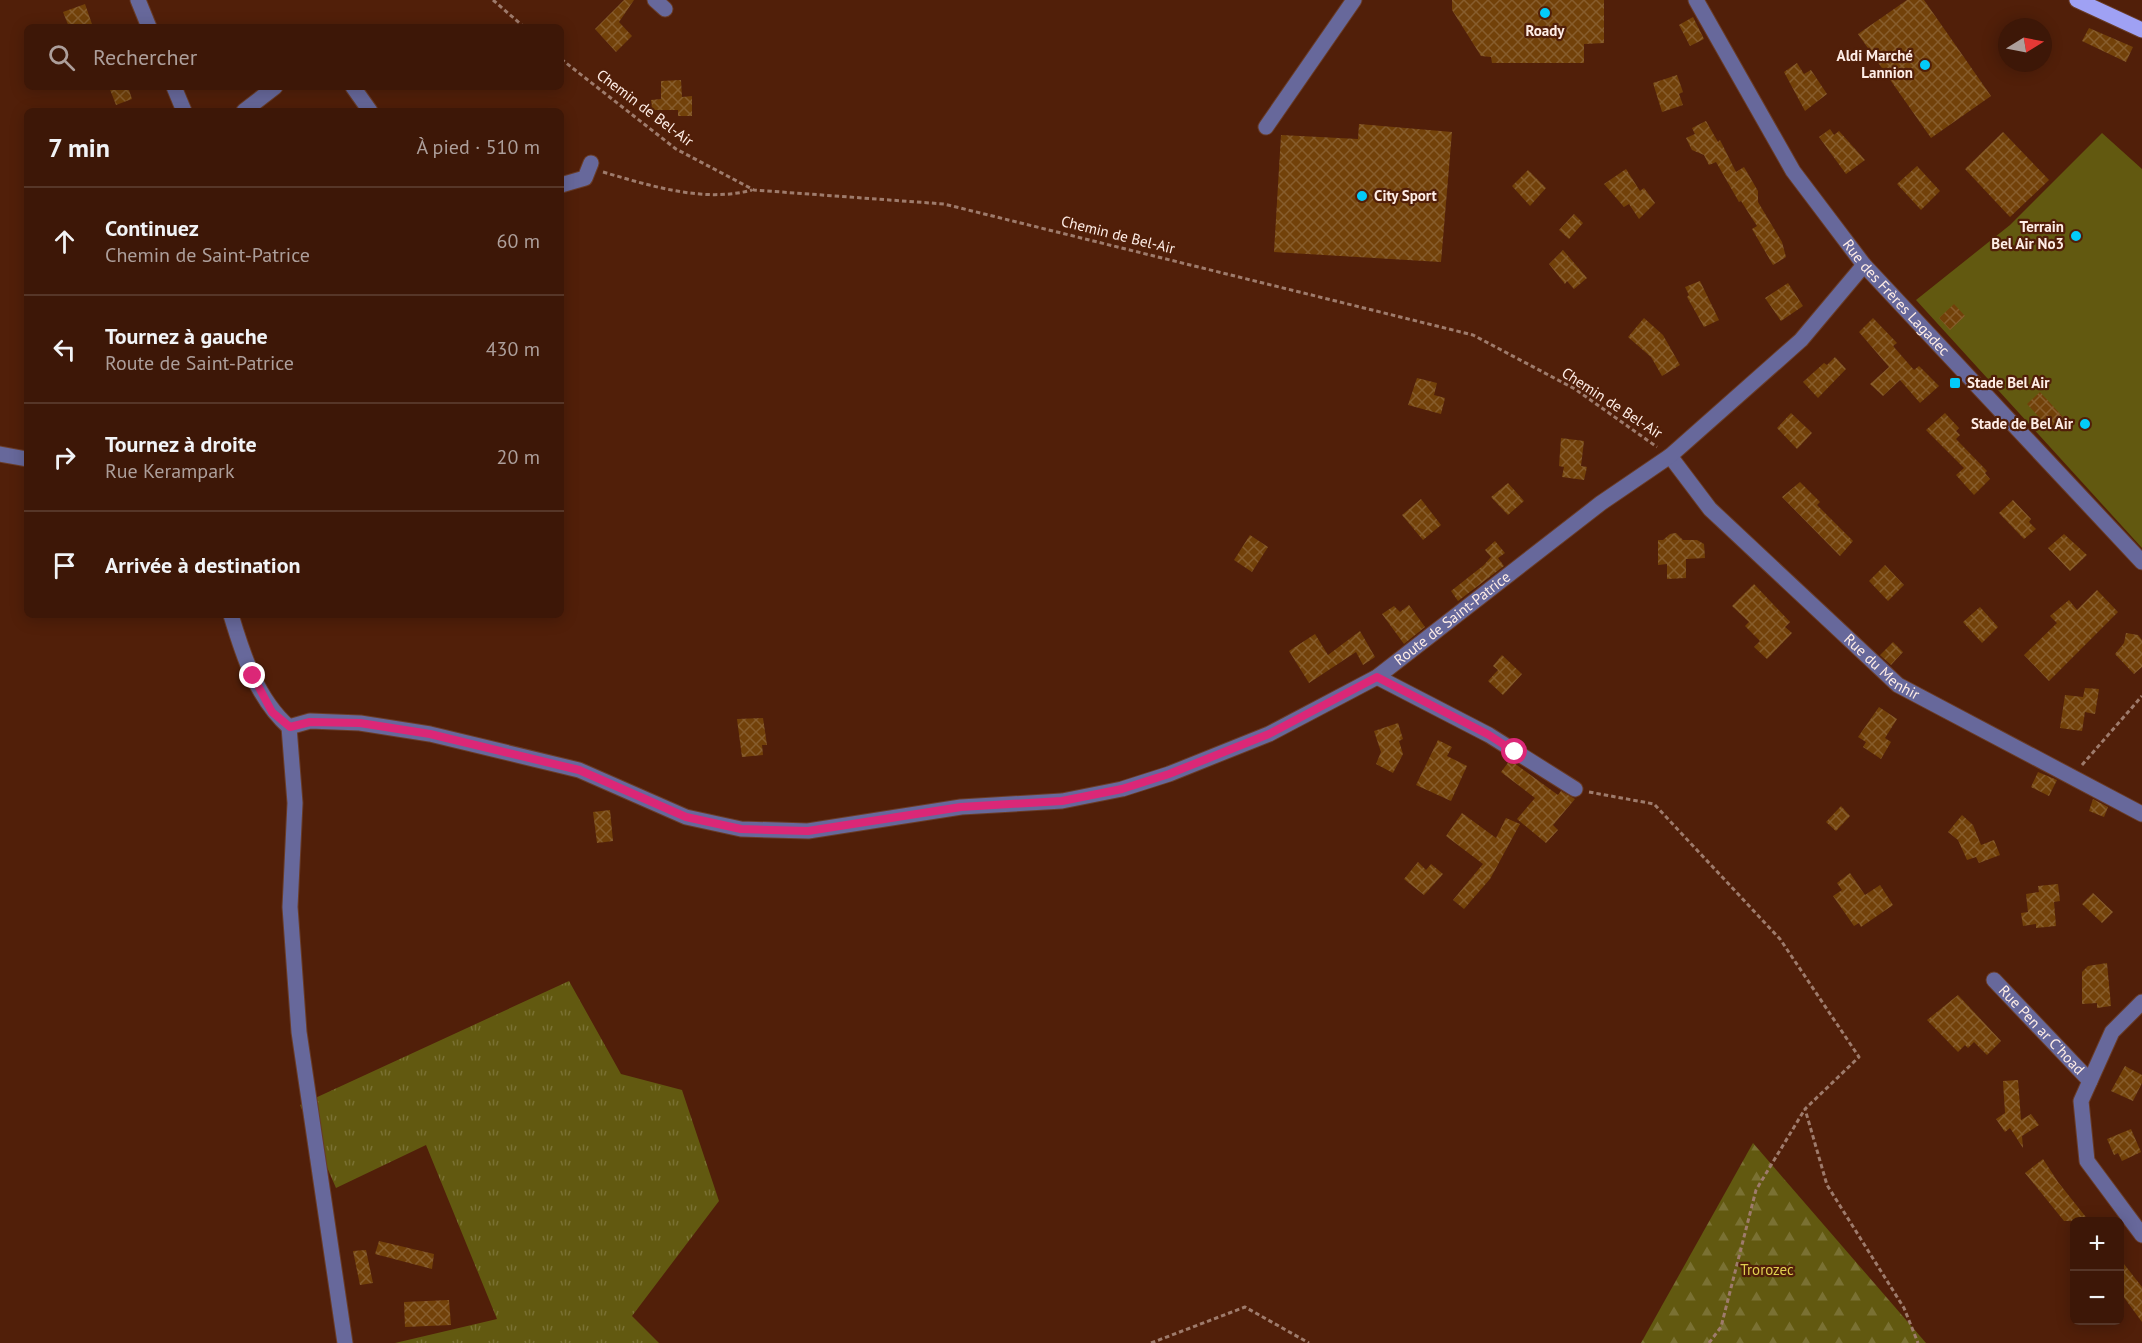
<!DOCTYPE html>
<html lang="fr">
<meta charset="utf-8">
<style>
body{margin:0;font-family:"PT Sans",sans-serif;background:#482415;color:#f1f3f6}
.controls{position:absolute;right:18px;bottom:18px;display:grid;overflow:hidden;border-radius:9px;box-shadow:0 3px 15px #0003}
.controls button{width:54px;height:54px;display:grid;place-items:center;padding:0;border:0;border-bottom:2px solid #563628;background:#3d1707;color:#f1f3f6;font:30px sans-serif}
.compass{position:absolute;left:1998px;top:18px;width:54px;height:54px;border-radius:50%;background:#3d1707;box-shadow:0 3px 15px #0003;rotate:80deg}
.stop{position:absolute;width:18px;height:18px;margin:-14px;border:4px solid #db2777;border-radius:50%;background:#fff}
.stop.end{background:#db2777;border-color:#fff;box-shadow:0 2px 6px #0008}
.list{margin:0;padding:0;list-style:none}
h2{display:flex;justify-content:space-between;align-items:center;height:78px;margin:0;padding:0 24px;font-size:26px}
h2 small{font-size:20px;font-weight:400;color:#ad9f9b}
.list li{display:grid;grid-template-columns:39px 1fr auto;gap:18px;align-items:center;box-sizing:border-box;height:108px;padding:0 24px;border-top:2px solid #563628}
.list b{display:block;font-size:22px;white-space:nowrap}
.list p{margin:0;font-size:20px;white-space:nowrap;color:#ad9f9b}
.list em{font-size:20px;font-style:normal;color:#ad9f9b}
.icon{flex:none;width:33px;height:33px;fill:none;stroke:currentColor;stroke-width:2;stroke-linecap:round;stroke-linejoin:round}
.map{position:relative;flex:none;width:2142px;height:1343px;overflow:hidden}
.search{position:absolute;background:#3d1707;box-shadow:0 3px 15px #0003;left:24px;top:24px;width:540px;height:66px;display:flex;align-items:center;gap:15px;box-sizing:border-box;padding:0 21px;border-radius:9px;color:#ad9f9b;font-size:22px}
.panel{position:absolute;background:#3d1707;box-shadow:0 3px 15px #0003;left:24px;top:108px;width:540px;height:510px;border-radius:9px}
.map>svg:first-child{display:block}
.grass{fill:url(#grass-tufts)}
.forest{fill:url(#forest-firs)}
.pitch{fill:#625910}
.building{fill:url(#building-cross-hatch)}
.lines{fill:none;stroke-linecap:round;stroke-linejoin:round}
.minor-casing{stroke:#693c28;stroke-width:17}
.primary-casing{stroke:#693c28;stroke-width:17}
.path{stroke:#9e7b6c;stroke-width:3;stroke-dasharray:4.5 3;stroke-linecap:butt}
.minor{stroke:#67689b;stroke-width:15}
.primary{stroke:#9fa1f4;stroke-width:15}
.route{stroke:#db2777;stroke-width:8}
.poi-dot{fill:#03cbf9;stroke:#511f09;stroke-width:2}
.labels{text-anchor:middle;stroke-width:4.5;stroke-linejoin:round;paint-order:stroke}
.poi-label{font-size:15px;font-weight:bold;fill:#feede6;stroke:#511f09;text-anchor:end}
.street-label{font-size:15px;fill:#feede6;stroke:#511f09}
.park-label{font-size:15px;fill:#dfcf4f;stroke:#511f09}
</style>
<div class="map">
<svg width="2142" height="1343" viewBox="0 0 2142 1343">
<defs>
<pattern id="grass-tufts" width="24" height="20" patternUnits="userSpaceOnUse" patternTransform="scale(1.5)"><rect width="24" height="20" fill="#625910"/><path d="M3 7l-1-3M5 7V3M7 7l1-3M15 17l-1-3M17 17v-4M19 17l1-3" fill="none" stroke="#7a7133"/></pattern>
<pattern id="forest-firs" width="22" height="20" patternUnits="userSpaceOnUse" patternTransform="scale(1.5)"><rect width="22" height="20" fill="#625910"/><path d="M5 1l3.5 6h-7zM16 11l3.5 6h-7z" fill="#7a7133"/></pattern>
<pattern id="building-cross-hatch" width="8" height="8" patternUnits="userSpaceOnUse" patternTransform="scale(1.5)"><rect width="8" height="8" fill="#724109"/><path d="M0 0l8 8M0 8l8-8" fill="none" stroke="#875d2d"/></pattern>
</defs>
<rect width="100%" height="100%" fill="#511f09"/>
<path class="grass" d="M569 981 621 1074 682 1090 719 1201 632 1316 659 1343H395L497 1319 426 1145 336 1188 300 1105Z"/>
<path class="forest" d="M1753 1143 1926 1343H1641Z"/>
<path class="pitch" d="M2102 133 2142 169V548L1916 300 2010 225Z"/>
<path class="building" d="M624 0H634L619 22 632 36 616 52 595 29Z
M1452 0H1604V43L1584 44V63H1492L1491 57 1481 56 1452 10Z
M1907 0H1924L1991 96 1931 138 1858 34Z
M85 4 93 27H69L63 12Z
M1693 17 1704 39 1690 46 1679 25Z
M2089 28 2133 47 2126 62 2082 41Z
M1797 63 1804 74 1811 70 1827 94 1805 111 1784 72Z
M1677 75 1683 92 1679 94 1683 105 1662 112 1653 83Z
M681 80 682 97 692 96V116H678V110H652L651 100 661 99V81Z
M109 87H128L132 99 116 105Z
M1706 121 1718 142 1720 140 1736 172 1744 167 1758 191V202L1782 242 1786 257 1773 265 1752 229 1757 226 1741 201 1739 202 1716 162 1709 165 1704 155 1692 150 1686 138 1695 134 1692 128Z
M1359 124 1452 132 1441 262 1274 252 1281 135 1358 139Z
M1830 129 1834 135 1839 131 1865 160 1846 174 1819 137Z
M2003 132 2049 180 2010 217 1965 169Z
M1917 166 1940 191 1921 210 1897 184Z
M1626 169 1640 191 1644 188 1655 203 1639 219 1629 204 1624 207 1604 184Z
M1528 170 1546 188 1530 206 1512 186Z
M1574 214 1583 223 1569 239 1559 230Z
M1563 250 1587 278 1574 289 1567 281 1565 284 1549 264Z
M1700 281 1719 320 1704 327 1687 297 1689 295 1685 287Z
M1788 283 1803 306 1781 321 1765 298Z
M1954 304 1965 316 1950 330 1939 318Z
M1644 318 1663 335 1680 365 1662 376 1651 357 1628 337Z
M1873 318 1897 343 1893 346 1914 370 1919 366 1939 386 1920 403 1900 380 1883 396 1870 384 1889 367 1859 332Z
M1835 357 1846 369 1818 398 1803 382 1824 363 1827 365Z
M1417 378 1437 383 1434 395 1445 398 1441 414 1408 405Z
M2040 392 2063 417 2050 429 2027 404Z
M1791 413 1812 433 1797 449 1777 428Z
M1945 413 1959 428 1956 431 1960 435 1956 439 1987 471 1985 473 1990 479 1974 495 1956 475 1964 468 1926 430Z
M1561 438 1584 441 1581 466 1587 467 1584 480 1562 477 1564 467 1559 466Z
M1800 482 1820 502 1817 505 1853 541 1840 556 1782 497Z
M1508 483 1524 501 1508 515 1491 497Z
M1421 499 1441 525 1423 540 1402 515Z
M2013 500 2031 519 2029 522 2036 529 2024 539 1999 513Z
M1676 533 1683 540H1697L1704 544 1705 558 1686 559V578L1667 579V564L1658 565V540H1663L1670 534Z
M2064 534 2087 555 2070 571 2048 548Z
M1250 535 1268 547 1252 572 1234 560Z
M1495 541 1505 553 1498 558 1504 566 1458 601 1451 591 1484 565 1491 557 1485 550Z
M1885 565 1904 585 1888 601 1869 581Z
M1754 584 1790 622 1785 627 1792 633 1767 659 1754 647 1760 641 1745 626 1749 622 1732 606Z
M2097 590 2118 612 2049 681 2024 655 2057 623 2050 616 2069 600 2077 610Z
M1409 605 1425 627 1404 644 1382 614 1394 606 1400 612Z
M1980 607 1998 627 1982 643 1963 622Z
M1360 631 1375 657 1363 665 1356 652 1309 683 1289 651 1315 634 1328 655Z
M2126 633 2138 635 2142 640V667L2134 674 2115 654 2124 643Z
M1893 642 1903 652 1891 665 1880 655Z
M1502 655 1522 674 1503 695 1488 681 1498 670 1493 666Z
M2085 688 2099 689 2095 714 2085 712 2082 731 2060 728 2065 695 2083 697Z
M1879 707 1897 719 1885 738 1891 742 1881 759 1863 747 1866 742 1858 737Z
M763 718 767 745H762L763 755 742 757 737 719Z
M1398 723 1403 739 1399 741 1403 754 1393 773 1376 764 1381 752 1374 731Z
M1438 740 1452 747 1447 756 1467 766 1451 801 1416 785Z
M1510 760 1558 795 1561 791 1575 799 1553 825 1558 830 1546 843 1517 819 1535 798 1501 772Z
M2038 772 2057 780 2049 796 2031 787Z
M2093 799 2108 807 2104 817 2089 811Z
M1841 806 1850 816 1836 831 1826 822Z
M610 810 613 841 597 843 593 812Z
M1462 813 1496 838 1506 818 1520 824 1490 879 1464 909 1453 900 1483 864 1446 836Z
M1962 815 1973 825 1981 845 1994 840 2000 855 1979 863 1976 857 1967 860 1958 840 1948 832Z
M1418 862 1426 870 1431 864 1443 874 1424 895 1404 879Z
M1850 873 1865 895 1880 885 1893 905 1861 927 1859 923 1854 926 1833 896 1842 890 1837 883Z
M2058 884 2060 901 2054 902 2056 926 2036 928V924L2023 926 2021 913 2028 912 2026 894 2039 892 2038 886Z
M2093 893 2113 912 2102 923 2082 904Z
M2107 963 2111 1006 2097 1008V1003L2082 1004V972L2088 966Z
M1958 995 2001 1041 1987 1055 1974 1042 1968 1048 1965 1045 1958 1052 1927 1020Z
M2125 1066 2142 1075V1083L2133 1101 2111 1091Z
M2018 1080 2021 1120 2031 1114 2039 1125 2022 1136 2023 1148 2010 1128 2005 1132 1996 1119 2005 1113 2003 1081Z
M2131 1129 2141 1152 2122 1161 2118 1153 2114 1155 2107 1139Z
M2043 1159 2058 1182 2089 1221H2064L2025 1173Z
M379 1241 434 1254 432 1269 375 1254Z
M366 1250 373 1283 360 1285 353 1251Z
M2120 1259 2142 1287V1322L2120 1292Z
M449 1300 451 1325 405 1327 404 1302Z"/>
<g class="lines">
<defs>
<g id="minor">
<path d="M138 0 149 27"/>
<path d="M655 0 665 9"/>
<path id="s1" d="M1696 0 1793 171 1864 265 2142 562"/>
<path d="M174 87 184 111"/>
<path d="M353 87 370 111"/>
<path d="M244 111 275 87"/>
<path d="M1266 127 1354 0"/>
<path d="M561 185 585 178 591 163"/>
<path d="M0 454 27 459"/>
<path id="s2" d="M1670 456 1710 509 1898 685 2142 814"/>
<path d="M231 615C243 655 257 699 289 727"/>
<path d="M1377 677 1489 735 1575 789"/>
<path id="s3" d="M289 727 310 721 360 723 430 734 579 770 686 817 741 829 808 831 961 807 1062 801 1122 789 1169 774 1269 734 1377 677 1601 503 1670 456 1801 340 1864 265"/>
<path d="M289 727 295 803 290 907 299 1032 345 1343"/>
<path id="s4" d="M1994 980 2090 1081"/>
<path d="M2142 1002 2112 1032 2081 1101 2087 1161 2142 1235"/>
</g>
<path id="primary" d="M2077 0 2142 30"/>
</defs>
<use href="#minor" class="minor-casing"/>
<use href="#primary" class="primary-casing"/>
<path class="path" d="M493 0 524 27
M561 59 676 149 754 190 944 204 1473 335 1575 389 1657 447
M603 172C651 186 704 203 752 190
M2082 765 2142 696
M1589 792 1654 804 1780 939 1859 1057 1805 1109 1827 1185 1904 1308 1918 1343
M1151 1343 1245 1307 1309 1343
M1709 1343 1721 1327 1756 1190 1805 1109"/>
<use href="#minor" class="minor"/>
<use href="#primary" class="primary"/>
</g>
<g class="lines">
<path class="route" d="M253 676 272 712 290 727 310 722 360 723 430 734 579 770 686 817 741 829 808 831 961 807 1062 801 1122 789 1169 774 1269 734 1377 677 1489 735 1515 752"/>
</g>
<g class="poi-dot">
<circle cx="1545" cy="13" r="6"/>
<circle cx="1925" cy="65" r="6"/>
<circle cx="1362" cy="196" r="6"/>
<circle cx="2076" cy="236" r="6"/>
<rect x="1949" y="377" width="12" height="12" rx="3"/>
<circle cx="2085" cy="424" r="6"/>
</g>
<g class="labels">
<g class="poi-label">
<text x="1545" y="36" text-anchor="middle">Roady</text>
<text x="1913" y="61">Aldi Marché<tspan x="1913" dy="17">Lannion</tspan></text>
<text x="1374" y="201" text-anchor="start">City Sport</text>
<text x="2064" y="232">Terrain<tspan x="2064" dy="17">Bel Air No3</tspan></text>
<text x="1967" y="388" text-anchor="start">Stade Bel Air</text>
<text x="2073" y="429">Stade de Bel Air</text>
</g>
<g class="street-label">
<text transform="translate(645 108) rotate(37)" y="5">Chemin de Bel-Air</text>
<text transform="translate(1118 235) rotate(14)" y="5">Chemin de Bel-Air</text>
<text dy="5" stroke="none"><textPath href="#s1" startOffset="360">Rue des Frères Lagadec</textPath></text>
<text transform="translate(1612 403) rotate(33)" y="5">Chemin de Bel-Air</text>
<text dy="5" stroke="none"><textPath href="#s3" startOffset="1228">Route de Saint-Patrice</textPath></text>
<text dy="5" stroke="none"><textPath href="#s2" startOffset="300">Rue du Menhir</textPath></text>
<text dy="5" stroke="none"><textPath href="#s4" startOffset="69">Rue Pen ar C'hoad</textPath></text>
</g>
<g class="park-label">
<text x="1767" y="1275">Trorozec</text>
</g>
</g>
</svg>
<div class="controls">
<button>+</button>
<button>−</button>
</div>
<svg class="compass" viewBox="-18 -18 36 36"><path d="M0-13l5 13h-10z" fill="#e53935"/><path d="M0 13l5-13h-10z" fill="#ad9f9b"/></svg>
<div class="stop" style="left:1515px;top:752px"></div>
<div class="stop end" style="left:253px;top:676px"></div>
<div class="search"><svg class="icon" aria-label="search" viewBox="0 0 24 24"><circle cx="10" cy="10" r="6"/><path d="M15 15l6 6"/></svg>Rechercher</div>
<section class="panel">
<h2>7 min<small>À pied · 510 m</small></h2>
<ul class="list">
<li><svg class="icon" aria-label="ahead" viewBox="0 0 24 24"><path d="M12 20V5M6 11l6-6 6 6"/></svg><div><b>Continuez</b><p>Chemin de Saint-Patrice</p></div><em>60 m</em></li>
<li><svg class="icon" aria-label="left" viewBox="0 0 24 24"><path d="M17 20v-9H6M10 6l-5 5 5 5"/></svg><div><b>Tournez à gauche</b><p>Route de Saint-Patrice</p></div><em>430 m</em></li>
<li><svg class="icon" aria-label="right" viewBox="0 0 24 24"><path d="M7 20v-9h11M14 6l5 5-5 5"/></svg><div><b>Tournez à droite</b><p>Rue Kerampark</p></div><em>20 m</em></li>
<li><svg class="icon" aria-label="arrive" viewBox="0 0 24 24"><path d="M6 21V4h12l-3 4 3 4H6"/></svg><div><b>Arrivée à destination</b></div></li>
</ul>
</section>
</div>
